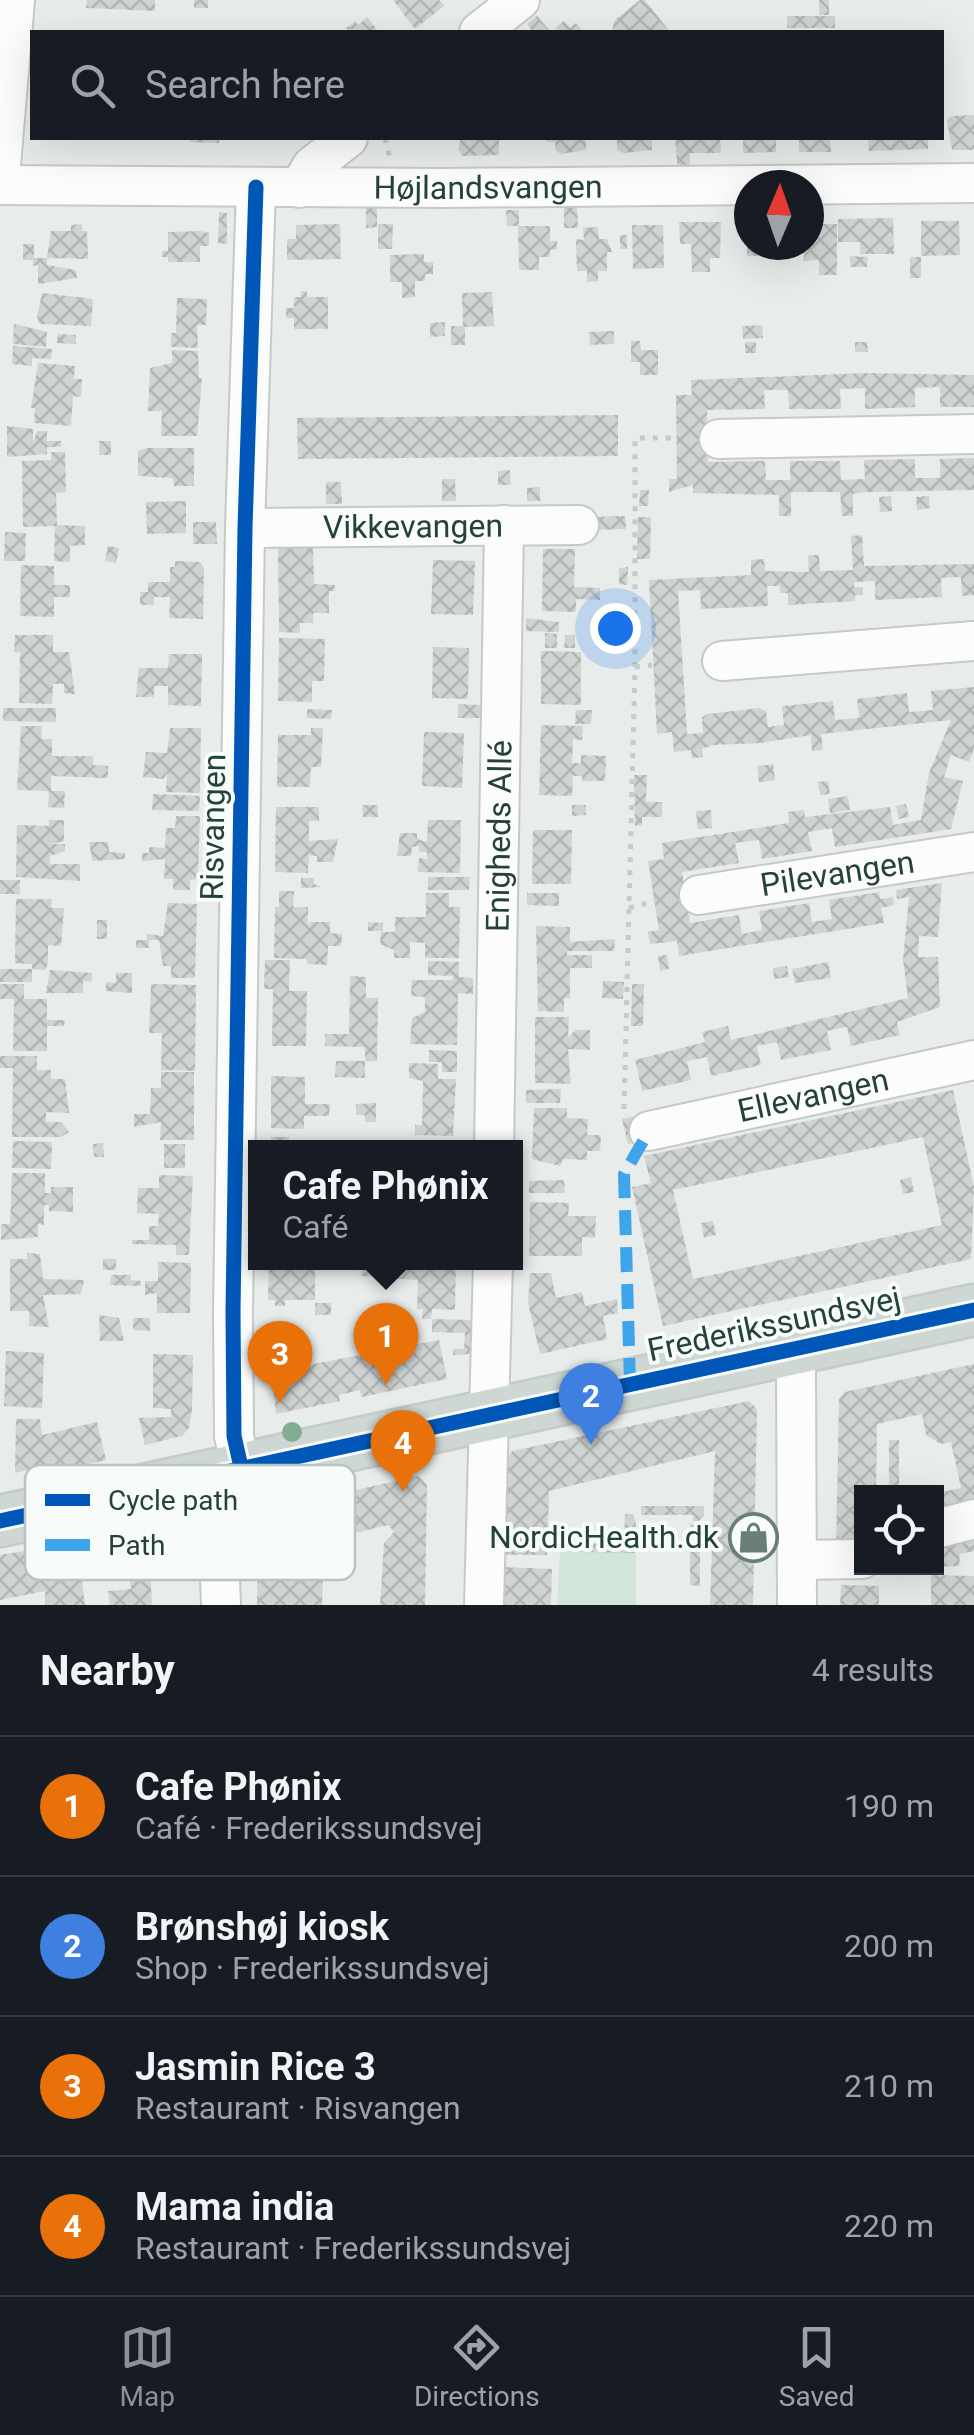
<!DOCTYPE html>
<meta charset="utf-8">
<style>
body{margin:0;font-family:Roboto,sans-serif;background:#20242c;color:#f1f3f6}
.controls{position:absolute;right:30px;bottom:30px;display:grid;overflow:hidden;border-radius:0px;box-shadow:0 10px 40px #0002}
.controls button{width:90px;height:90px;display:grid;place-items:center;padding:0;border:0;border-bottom:2px solid #363941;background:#171b24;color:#f1f3f6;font:50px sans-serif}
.compass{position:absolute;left:734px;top:170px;width:90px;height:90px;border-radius:50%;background:#171b24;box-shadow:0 10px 40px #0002;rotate:2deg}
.you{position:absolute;left:615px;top:628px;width:35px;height:35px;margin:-25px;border:8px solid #fff;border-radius:50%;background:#1a73e8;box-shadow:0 0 0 15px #1a73e833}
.badge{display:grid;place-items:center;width:65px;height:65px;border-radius:50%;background:#8c9099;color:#fff;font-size:32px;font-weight:700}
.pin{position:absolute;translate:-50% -82px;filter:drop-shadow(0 2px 5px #0008)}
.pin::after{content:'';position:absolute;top:52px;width:35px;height:30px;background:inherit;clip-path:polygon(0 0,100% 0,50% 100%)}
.popup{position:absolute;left:248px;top:1140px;width:275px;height:130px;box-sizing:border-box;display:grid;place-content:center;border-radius:0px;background:#171b24;filter:drop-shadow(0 2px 8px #0005);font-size:32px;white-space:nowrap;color:#9ea1a6}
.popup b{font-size:38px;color:#f1f3f6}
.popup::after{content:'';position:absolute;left:50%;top:100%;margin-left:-20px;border:20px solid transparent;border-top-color:#171b24}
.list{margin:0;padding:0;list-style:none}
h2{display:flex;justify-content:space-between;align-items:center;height:130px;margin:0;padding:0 40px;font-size:42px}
h2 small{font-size:32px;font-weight:400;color:#9ea1a6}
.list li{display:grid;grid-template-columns:65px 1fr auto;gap:30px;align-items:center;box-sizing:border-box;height:140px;padding:0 40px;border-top:2px solid #363941}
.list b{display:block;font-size:38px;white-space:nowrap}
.list p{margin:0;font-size:32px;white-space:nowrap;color:#9ea1a6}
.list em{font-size:32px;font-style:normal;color:#9ea1a6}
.icon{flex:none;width:55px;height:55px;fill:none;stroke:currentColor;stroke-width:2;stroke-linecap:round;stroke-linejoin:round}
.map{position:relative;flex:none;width:974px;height:1605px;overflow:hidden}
.search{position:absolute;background:#171b24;box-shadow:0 10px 40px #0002;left:30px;right:30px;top:30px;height:110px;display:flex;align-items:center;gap:25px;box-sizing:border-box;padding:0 35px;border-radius:0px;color:#9ea1a6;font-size:38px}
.sheet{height:690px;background:#171b24}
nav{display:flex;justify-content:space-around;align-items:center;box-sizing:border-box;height:140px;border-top:2px solid #363941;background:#171b24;font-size:28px;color:#9ea1a6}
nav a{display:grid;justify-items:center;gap:5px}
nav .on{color:#8c9099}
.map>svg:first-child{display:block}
.park{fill:#d1e6d8}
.building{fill:url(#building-cross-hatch);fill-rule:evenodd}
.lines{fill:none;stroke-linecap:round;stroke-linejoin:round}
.minor-casing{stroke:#c5cac8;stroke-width:42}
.major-casing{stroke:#c3ccc9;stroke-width:55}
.path{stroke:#c3ccca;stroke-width:5;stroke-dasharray:5 8;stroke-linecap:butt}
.minor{stroke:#fcfcfc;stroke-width:38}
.major{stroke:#cfd7d5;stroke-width:50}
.quiet{stroke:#3ea4ec;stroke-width:12;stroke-dasharray:25 12;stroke-linecap:butt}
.cycleway-casing{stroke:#f7fbf9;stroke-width:21}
.cycleway{stroke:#0057b8;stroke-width:15}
.tree{fill:#81ae93}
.labels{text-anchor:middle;stroke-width:8;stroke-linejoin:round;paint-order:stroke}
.street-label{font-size:32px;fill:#24423a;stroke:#f7fbf9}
.poi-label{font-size:32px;fill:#24423a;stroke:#f7fbf9;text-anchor:end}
.key{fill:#f7fbf9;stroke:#b8c4c0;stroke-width:2.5}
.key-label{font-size:28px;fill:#24423a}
</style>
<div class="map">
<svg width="974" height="1605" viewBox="0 0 974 1605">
<defs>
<pattern id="building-cross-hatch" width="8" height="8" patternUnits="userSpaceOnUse" patternTransform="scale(2.5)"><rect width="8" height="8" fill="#cfd4d2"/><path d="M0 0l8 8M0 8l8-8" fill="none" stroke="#b2b7b5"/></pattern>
</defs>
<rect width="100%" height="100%" fill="#e8edeb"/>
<path class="park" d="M560 1551 636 1553V1605H557Z"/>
<path class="building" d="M87 0H155V11L86 8Z
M194 0H208V8H194Z
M393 0H439L444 6 415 29Z
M640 0H645L670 32H612L614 21Z
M819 0H829V15H819Z
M537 16 551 32H533L527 24Z
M787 16H835V28H787Z
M367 17 379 32 345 29 355 21 358 25Z
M564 21 570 28 576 23 584 32H558L555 28Z
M974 115V150H952L947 120 952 116Z
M190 138H220L219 143 190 142Z
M499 138V155L462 156 458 149 461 138Z
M546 138H586V150L561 154 556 151 555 142H546Z
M617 138H652V150L623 153 617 150Z
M675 138H720L721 153H690V170L678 171Z
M743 138H776V152L743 153Z
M799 138H830L831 152H799Z
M868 138H928V149L869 151Z
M564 205H577L578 228H564Z
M366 208H377V227L366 228Z
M506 210H519V226H507Z
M219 212 227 213V244L218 243Z
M893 218 894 254H860V242H838V219Z
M921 221H959L960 255 921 256Z
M679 222H721L720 258H710V272H692L691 244H680Z
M82 224V231H87L88 259 47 258 51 231H71V225Z
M340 224 341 259 287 260V239H296V225Z
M378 224H393L392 249H378Z
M809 224H837V275H819V260L803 261Z
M632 225H663L664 268 633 269Z
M518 226H550V241H557V249L550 250V257H539V270H519Z
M598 227 599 239H607L612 252H607V271H598V281L587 282V271H577L576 239 584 240 583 228Z
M200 231 209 233V246H200V262H168V257H162V251H168V232Z
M620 235H627V249H620Z
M23 244H34V258H47V265L76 270 77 278 38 284V265L33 266V260H23Z
M747 245H780V256H747Z
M424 254V262H433V274H425V281H415V297L402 298V282H390V255Z
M850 256 868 257 867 267H850Z
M910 257H921V278H910Z
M301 291H307V297H328V329H294V318H286V308H294V297H301Z
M492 292 494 326 465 327V345H451V326H463L462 293Z
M42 293 93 299 91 326 40 324 37 317Z
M177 298 207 299 206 325H197L198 348 171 347V333H176Z
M445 322V336L430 337V323Z
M14 324 47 332 46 347 13 344Z
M762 325 763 338 743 339 742 326Z
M614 331V344L590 345 589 332Z
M58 334 76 335V344L57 343Z
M631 341H640L641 350H658V375H640V362H631Z
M745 342H756V353H745Z
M855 342H867L868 352H855Z
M13 346 52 349 51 359 32 358V366L12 364Z
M172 350 198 351 199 378 202 379 197 436H161L162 411H148L150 368 172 363Z
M38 363 75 366 74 379H82L81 397 73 396 71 426 34 423 35 408H31Z
M866 373 974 375V407H940V387L915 388V407L865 409V388L840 389 841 409H789L788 390H764L765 409 707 410 708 462 765 461 766 480H790V461H840L841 480 865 479 864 460 915 459V478H940V459L974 458V490L866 492 853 494V516H842L840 492H791V516H779V495L693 493V485L669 492V479H677L676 395H692L691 380Z
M618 415V456L298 459 297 418Z
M7 426 33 429V443L37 431H47V441H61V447H47V454L7 457Z
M99 441H111V455H99Z
M148 448H194V486H174L173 478 138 476V451Z
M51 452H65L66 492 56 493 57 525 85 526V545L70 546V562L54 561 55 526 23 527 22 461 51 460Z
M510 470 511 485H498V471Z
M442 479H455L456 501H442Z
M326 482H341L342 504H326Z
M540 487V501H527V488Z
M640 490H649L648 506H639Z
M891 496 892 511 880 512 879 497Z
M929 496 930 508 917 510 916 497Z
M186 501V533L147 534 146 502Z
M625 516 626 529 590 530V517Z
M638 517H651L650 559H637Z
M193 522H216L217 544H193Z
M5 532 26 533 25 561H4Z
M862 535 864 566 974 564V595L962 596 961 577 941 578 942 597 875 600V581L854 582V587H863V595H855V601L788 605V593H780V586H767L768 606 701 609 700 590 678 591 687 734 703 733 702 717 708 714 759 708 766 711 768 727 784 725 782 706 833 701 835 720 859 718 857 699 907 693 909 712 933 710 931 691 974 687V749L969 762 951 755 944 777 963 781 951 829 835 847 832 828 808 832 812 851 762 859 759 840 735 843 739 863 682 872 690 923 739 915 742 934 762 930 759 911 809 903 812 922 832 919 829 900 879 892 880 899 893 897 894 905 881 908 884 923 679 956 677 941 650 944 648 932 659 930 648 861 664 859 662 843 789 823 788 812 804 810 805 817 890 807 893 825 921 820 929 773 951 720 821 734 823 750 812 751 811 735 761 743 713 745 702 749 703 757 692 758 691 750 674 752 672 732 657 734 649 580 751 575V560L764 559 765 571 809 572 808 555H819L820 571 853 570 851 536Z
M108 546 119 548 116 563 105 561Z
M278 548H313L314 584 335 585 334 591H329V613H313V623H300V633L279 632Z
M543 549H575L574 587 600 588V600L576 599V612L542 611Z
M433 560 475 561 473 615 431 614Z
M175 561 200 562 204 568 203 619 169 618 170 597H154V605H140V592H148V582H170V567H175Z
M21 565 54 566V585H70V597H54V617L20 616Z
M628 567 627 585 619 584V568Z
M526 618 559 622V632L526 631Z
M545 633 557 634V648H545Z
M15 635H53V652H69L75 694 64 693V684H53L52 704 19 703 20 652H14Z
M565 635H575V648H564Z
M279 638 325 639 324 681H312V702L278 701Z
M433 647 469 648 468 699 432 698Z
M541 651 581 652V705L541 704Z
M169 654H202L201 706 168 705V686H154V697H136L139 668H168Z
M458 704 480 705V718H458Z
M3 708H56V722L3 721Z
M307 709 332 710 331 719 307 718Z
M576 710H592L591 724H575Z
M541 725 583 726 582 740 573 739 572 763H581V755L606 756 605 781H582V776H573L572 796 539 795Z
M21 726H42L41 739H52V756H93V765L108 766V778L51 776V791L17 790Z
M170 728H201L200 793 166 792 167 772 164 779 143 777 146 752 167 753Z
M311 728H323L321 767H311L310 787H277L278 735H311Z
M424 732 464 733 462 788 422 786Z
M773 764 775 780 759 782 757 766Z
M634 775H647L646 802H662V817H642V825L635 826Z
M828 781 830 794 820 795 818 782Z
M49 791H65L64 808 48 807Z
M153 794 200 796 199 811 152 810Z
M848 796 850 810 830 813 828 799Z
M906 804 909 817 899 819 896 806Z
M362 805H378V817H363Z
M572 805H586V815L572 816Z
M276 807H319V821H309V841L338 839 333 862H317V856L309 855 308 873 275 872Z
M711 810 712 828 698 829 696 811Z
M176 816H200L198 879 190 880V890H173V879H164L165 859 142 861V853H149V847L165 848 166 828H175Z
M49 820H64V841L50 844H65V851L50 856V864H80V881L16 877 17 825 49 826Z
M428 820H461L460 873 418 872 419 858 427 859V852H419V846L412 847 411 856H397L400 833H417V839L427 842Z
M533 830H572L571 884H532Z
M89 842H108L109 852 125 853V859L92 861Z
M428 877H470L469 890H428Z
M301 878H314V884L322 887 301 888Z
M0 880H20V894H0Z
M942 883 938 937 919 936 918 957H938L940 1007 897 1022 900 1035 851 1046 847 1027 827 1031 831 1050 781 1060 777 1042 757 1046 761 1065 711 1076 707 1057 687 1061 691 1080 642 1091 635 1060 705 1042 702 1032 728 1026 731 1040 908 998 903 960 909 897 897 899 896 890Z
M279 891H294L293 907H308V927L310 922H330V933L342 934 341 946H328L327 965 307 964V959L274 958 275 907H279Z
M426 893H449V907H460L459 958H425V943L410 942V958H394V950L380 944 381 932H395V917H426Z
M527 893H559V906L527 905Z
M16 899H52L51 908H64L61 946 48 945V964L45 970 32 969V982H0V969H32V964L15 963Z
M168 903 197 904 195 978H171V966H163L159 940H149V948H136V940H147V934L163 936Z
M97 920H107V939H97Z
M368 922 383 923V931H368Z
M536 926 570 927V942L615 939 614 951H567V955H592V968H570V998H564V1012L538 1011Z
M667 955 669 969 660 971 658 956Z
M265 960H290L289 991H307L306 1046H272L273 989H264Z
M428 961 459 962V977L473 978V994L458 993 457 1045 410 1044 412 1018 425 1012V997L411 996 412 980H453V976L428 975Z
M828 962 831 978 795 983 792 969Z
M787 966 789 977 774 979 773 968Z
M50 970 92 973V982L83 981V993H46Z
M116 973H132V993L106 991V982L116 983Z
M350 976 366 977V998H378L377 1061H365V1047L325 1046V1034H349Z
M603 981 624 982 623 999 602 998Z
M0 984H24V999H47V1020H65L64 1026H47V1051H13L14 999H0Z
M151 984 196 985 195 1071 161 1070 162 1033H149Z
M632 984H644L643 1026H631Z
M535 1017H569L568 1037 576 1030H590V1050L568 1049 571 1084 535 1083Z
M429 1050 457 1051V1072H442V1062H429Z
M0 1056H37V1070H51V1079H65L69 1113 46 1112V1122H61L69 1132 61 1137H12L13 1068H0Z
M336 1061H365V1078L335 1077Z
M409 1063 438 1064V1079H456L453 1136 415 1135V1125H422L423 1081 409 1078Z
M161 1072H194V1140H160L161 1122 134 1127V1114H150L151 1088H161Z
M271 1076 305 1077V1104H330L329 1116H304V1129L271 1128Z
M561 1089 560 1103H526V1090Z
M953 1090 974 1187 971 1259 663 1326 632 1187 651 1183 644 1156ZM923 1137 942 1225 693 1279 673 1190Z
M376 1103V1122H365V1115H356V1104Z
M534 1108H567V1118L588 1119 587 1135H601L600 1151H587V1160L563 1159 560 1166 532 1159Z
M635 1116 642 1141 628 1144 622 1119Z
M271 1137H289V1144H271Z
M13 1141 52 1142 51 1169 12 1168Z
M103 1143 104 1157H94L93 1144Z
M164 1144H185V1168H164Z
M12 1173H45V1193H51V1187H73V1212L49 1211V1205H44V1225L38 1224V1237L1 1240V1224H10Z
M159 1175 193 1176 189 1255H176V1245L132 1244V1240H149V1226H158L159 1214 137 1213 138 1188H159Z
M911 1177 914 1192 903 1194 900 1180Z
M564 1180 565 1193H529V1181Z
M530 1202 569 1203 568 1216H596L595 1238 582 1237V1256H529Z
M713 1221 716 1235 704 1238 701 1223Z
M27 1253 40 1254 43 1279 84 1280 81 1294 43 1295 49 1327 29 1326V1311H10V1259H27Z
M103 1259H116V1270H103Z
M158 1262 191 1263 190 1313H157V1293L145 1295V1281H158Z
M269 1262H315V1300H285V1306H275V1300H268Z
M418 1262H456L455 1310 432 1309 431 1319H422L423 1309H417L418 1280 361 1276 362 1263 418 1266Z
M530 1273H551L556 1298 582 1292 585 1306 617 1299 618 1313 603 1316 607 1339 540 1354 528 1303Z
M111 1275H131V1280L141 1281V1286L110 1285Z
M315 1303H331V1315H315Z
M99 1315 119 1318 124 1341H100Z
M133 1318H150V1331L133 1330Z
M432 1319 472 1320 470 1354 453 1355V1349H464L465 1333 432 1332Z
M306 1338 308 1365 439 1340 447 1379 362 1397 360 1390 339 1395 340 1401 276 1414 269 1349Z
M6 1351 44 1353 42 1408 4 1406Z
M153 1354 193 1355 192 1409 189 1428 182 1436 145 1445 139 1418 171 1417V1409L153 1408Z
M974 1364V1504L936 1512V1493L961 1488 951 1442 941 1444 926 1435 922 1414 877 1424 876 1492H862V1553H836L839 1399 845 1392Z
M749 1401 757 1409 753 1605H710L715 1451 549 1491 547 1555H503L504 1464 512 1451Z
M16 1419H40L42 1435 97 1422 106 1460 42 1474 41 1467 15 1473Z
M889 1440H899V1492L889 1489Z
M418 1476 427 1484 425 1605H380L384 1543 394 1532 388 1525 324 1541 322 1605H257L258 1546 297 1537 290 1505Z
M641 1506H704V1515L699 1521H693V1515H641Z
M196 1510V1574L178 1575V1563L160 1562 156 1518Z
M625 1514H633L636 1523 635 1553 577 1552V1543L624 1544Z
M690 1524H700V1586L690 1585Z
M974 1528V1551L960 1554 959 1566 936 1567V1544Z
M148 1530 152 1605H110L108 1591 131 1589 128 1564 104 1568 96 1540Z
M77 1542 85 1605H45V1591L0 1600V1555Z
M503 1567 552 1569 551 1605H502Z
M931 1575 974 1576V1605H931Z
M841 1585 879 1586V1605H840Z"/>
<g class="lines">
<defs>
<g id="minor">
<path d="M479 32 520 0"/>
<path d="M0 177 15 0"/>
<path id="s1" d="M0 185 443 188 974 183"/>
<path d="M299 188 312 166 348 138"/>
<path d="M719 439 974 434"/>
<path id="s2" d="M245 528 579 525"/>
<path d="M722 661 974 641"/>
<path id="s3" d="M699 895 974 852"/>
<path id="s4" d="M649 1131 974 1060"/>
<path id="s5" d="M494 1148 504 525"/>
<path d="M792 1349 796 1367 797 1605"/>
<path d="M241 1467 234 1436 233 1311 245 528 256 187"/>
<path d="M216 1473 221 1605"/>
<path d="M936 1529 974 1519"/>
<path d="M797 1560 862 1559"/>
<path d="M484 1605 493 1262"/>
</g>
<path id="major" d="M0 1521 974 1310"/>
</defs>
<use href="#minor" class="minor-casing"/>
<use href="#major" class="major-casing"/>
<path class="path" d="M385 138 390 159
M635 667 652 665
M629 908 655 901
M624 1109 635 667V438H676"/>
<use href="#minor" class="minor"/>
<use href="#major" class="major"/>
<path class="quiet" d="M630 1383 624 1174 649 1131"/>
<defs>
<path id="cycleway" d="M241 1467 234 1436 233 1311 245 528 256 187
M0 1521 974 1310"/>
</defs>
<use href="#cycleway" class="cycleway-casing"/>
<use href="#cycleway" class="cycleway"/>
</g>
<circle class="tree" cx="292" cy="1432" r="10"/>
<defs>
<symbol id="shop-ring" viewBox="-11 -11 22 22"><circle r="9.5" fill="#f7fbf9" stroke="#697e78" stroke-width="1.5"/><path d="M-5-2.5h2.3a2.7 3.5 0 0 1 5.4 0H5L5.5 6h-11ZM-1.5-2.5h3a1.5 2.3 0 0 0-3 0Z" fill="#697e78"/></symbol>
</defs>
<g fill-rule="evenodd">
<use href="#shop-ring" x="726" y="1510" width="55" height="55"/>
</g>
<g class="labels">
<g class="street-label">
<text dy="11" stroke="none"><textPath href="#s1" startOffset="488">Højlandsvangen</textPath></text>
<text dy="11" stroke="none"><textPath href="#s2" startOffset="168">Vikkevangen</textPath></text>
<text transform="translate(213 827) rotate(-89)" y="11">Risvangen</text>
<text dy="11" stroke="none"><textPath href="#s5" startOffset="312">Enigheds Allé</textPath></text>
<text dy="11" stroke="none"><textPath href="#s3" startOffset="140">Pilevangen</textPath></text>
<text dy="11" stroke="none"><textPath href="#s4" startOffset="168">Ellevangen</textPath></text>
<text transform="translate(774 1324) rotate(-12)" y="11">Frederikssundsvej</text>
</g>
<g class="poi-label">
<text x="719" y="1548">NordicHealth.dk</text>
</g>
</g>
<rect x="25" y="1465" width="330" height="115" rx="15" class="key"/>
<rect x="45" y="1494" width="45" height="12" fill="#0057b8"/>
<rect x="45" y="1539" width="45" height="12" fill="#3ea4ec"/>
<g class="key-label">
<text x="108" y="1510">Cycle path</text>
<text x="108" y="1555">Path</text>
</g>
</svg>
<div class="controls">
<button><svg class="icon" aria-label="locate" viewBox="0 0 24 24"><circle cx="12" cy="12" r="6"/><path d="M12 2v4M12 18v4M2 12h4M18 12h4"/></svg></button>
</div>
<svg class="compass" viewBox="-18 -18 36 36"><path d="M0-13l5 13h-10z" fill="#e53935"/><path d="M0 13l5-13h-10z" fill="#9ea1a6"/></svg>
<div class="you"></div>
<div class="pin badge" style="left:386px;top:1385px;background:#e8710a">1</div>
<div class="popup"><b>Cafe Phønix</b>Café</div>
<div class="pin badge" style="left:591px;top:1445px;background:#3f7fe0">2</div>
<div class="pin badge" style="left:280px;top:1403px;background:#e8710a">3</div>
<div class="pin badge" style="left:403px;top:1492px;background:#e8710a">4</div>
<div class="search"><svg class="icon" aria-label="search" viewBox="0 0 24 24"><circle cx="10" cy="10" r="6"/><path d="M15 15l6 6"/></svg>Search here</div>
</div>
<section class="sheet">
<h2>Nearby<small>4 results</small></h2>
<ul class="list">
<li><span class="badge" style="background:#e8710a">1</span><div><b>Cafe Phønix</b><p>Café · Frederikssundsvej</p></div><em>190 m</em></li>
<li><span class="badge" style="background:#3f7fe0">2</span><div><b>Brønshøj kiosk</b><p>Shop · Frederikssundsvej</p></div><em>200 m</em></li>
<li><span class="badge" style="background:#e8710a">3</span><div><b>Jasmin Rice 3</b><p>Restaurant · Risvangen</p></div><em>210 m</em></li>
<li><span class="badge" style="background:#e8710a">4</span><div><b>Mama india</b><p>Restaurant · Frederikssundsvej</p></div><em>220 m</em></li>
</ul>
</section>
<nav>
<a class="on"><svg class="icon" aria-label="map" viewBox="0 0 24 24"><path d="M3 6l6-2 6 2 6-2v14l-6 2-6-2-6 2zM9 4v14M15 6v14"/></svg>Map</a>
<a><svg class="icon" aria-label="directions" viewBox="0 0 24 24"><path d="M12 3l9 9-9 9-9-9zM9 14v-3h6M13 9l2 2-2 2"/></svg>Directions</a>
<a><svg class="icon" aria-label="saved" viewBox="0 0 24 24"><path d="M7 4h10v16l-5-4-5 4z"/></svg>Saved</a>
</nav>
